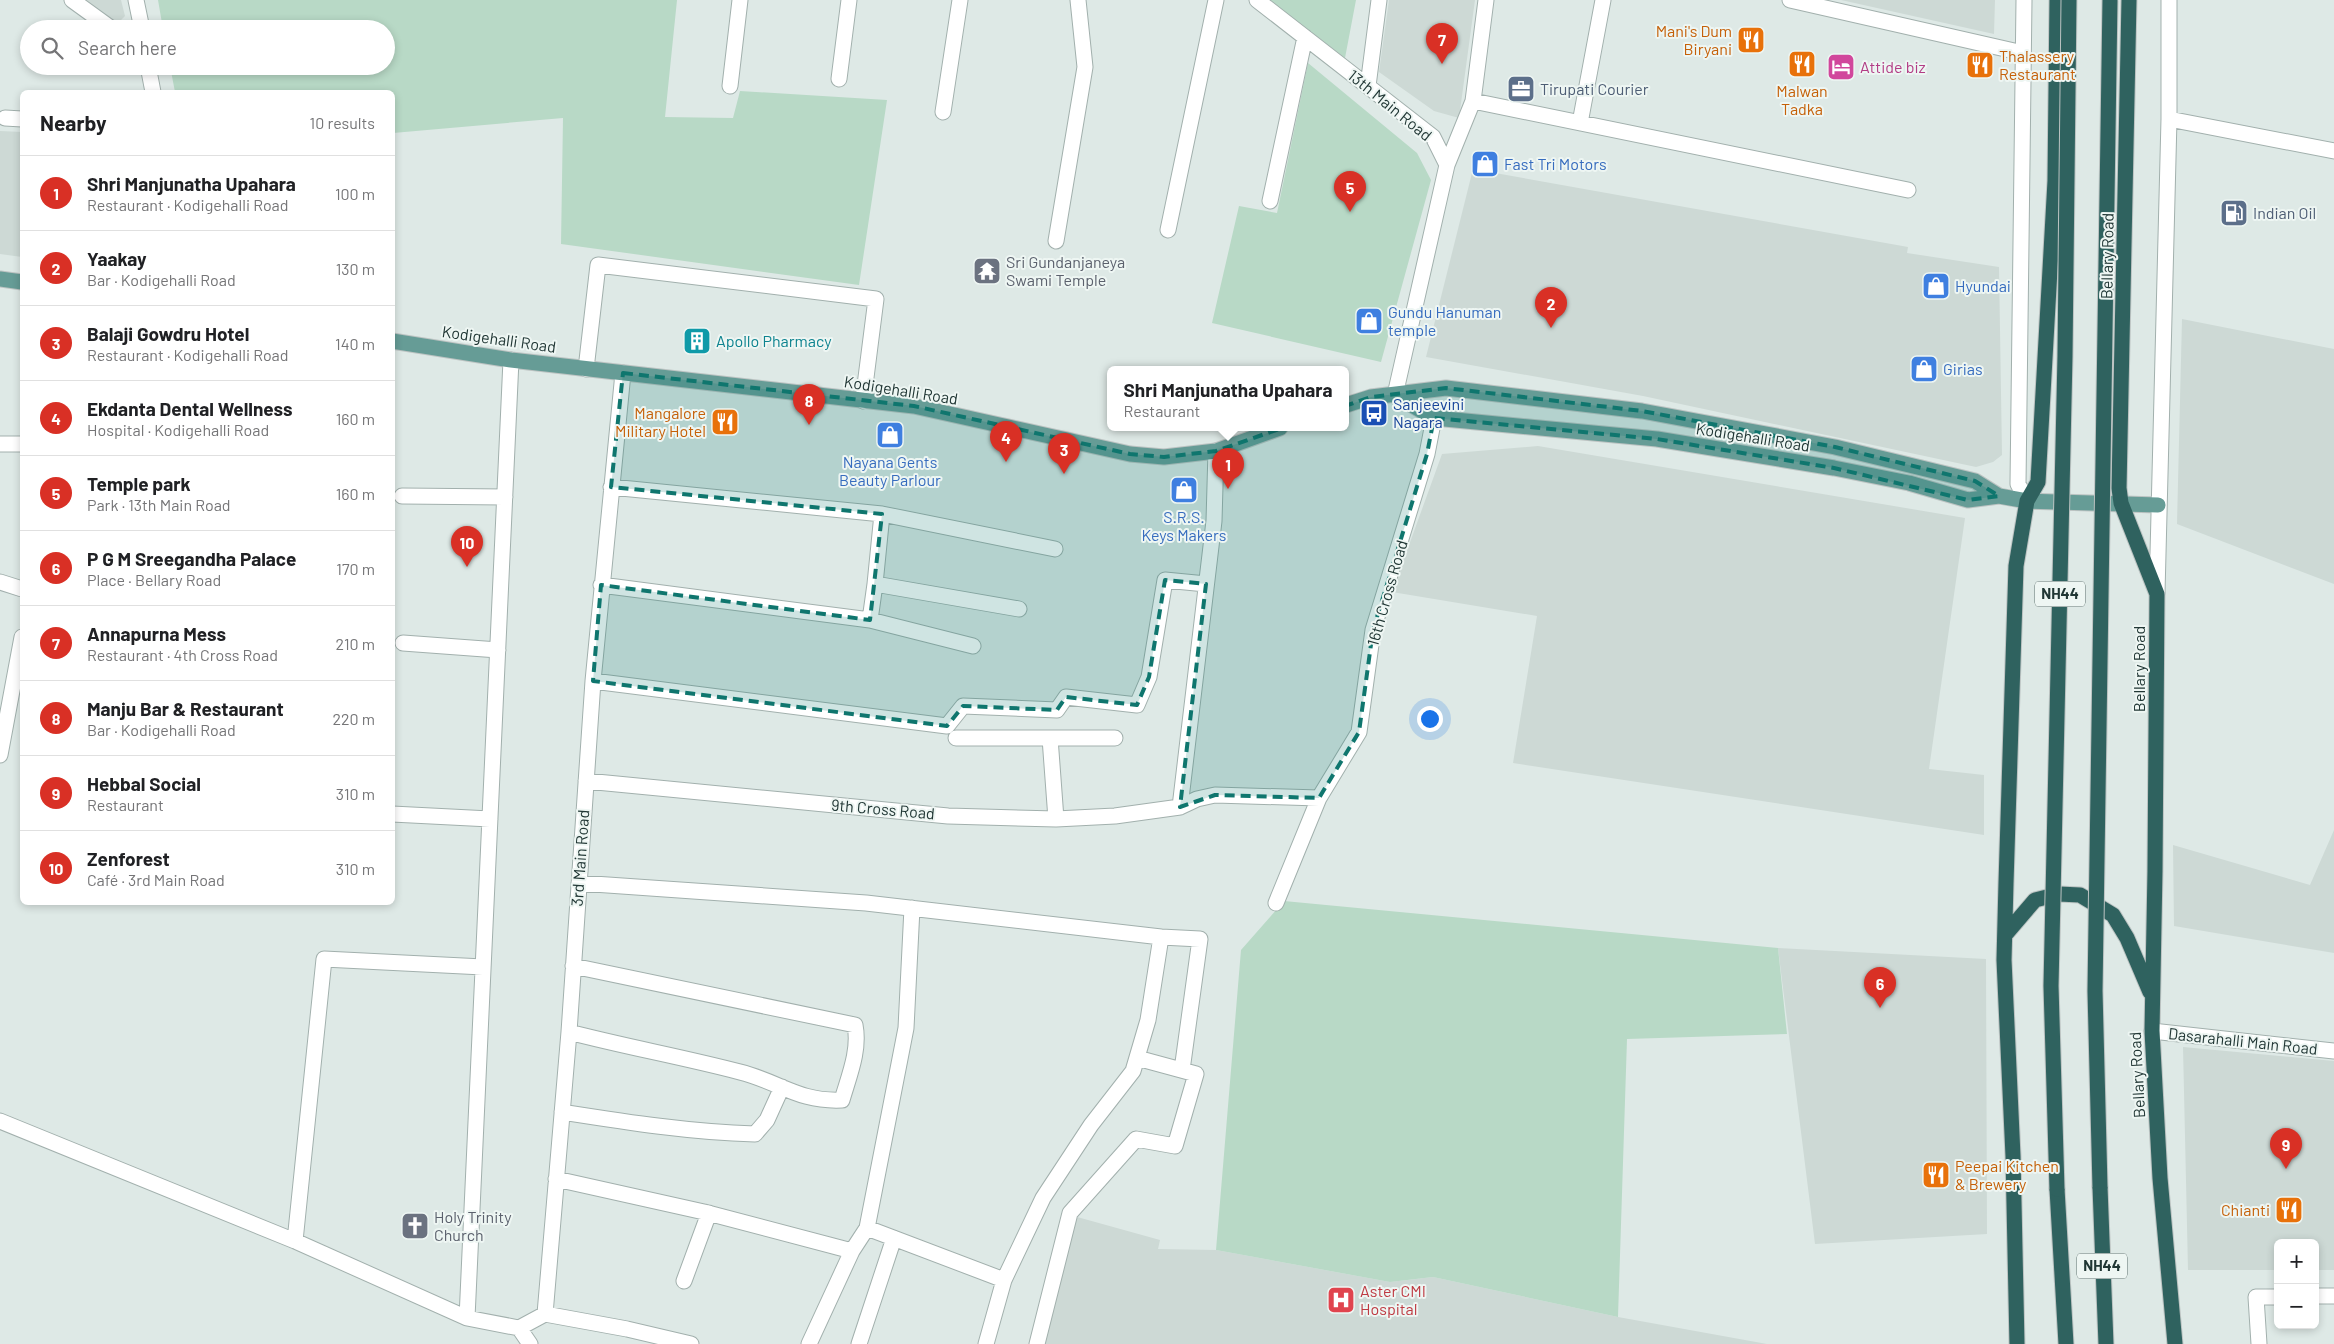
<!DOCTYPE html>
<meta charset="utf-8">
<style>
body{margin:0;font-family:Barlow,sans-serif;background:#f2f2f2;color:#202124}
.controls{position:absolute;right:15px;bottom:15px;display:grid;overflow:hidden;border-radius:8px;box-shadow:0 2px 8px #0003}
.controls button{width:45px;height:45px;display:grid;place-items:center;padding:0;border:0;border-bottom:1px solid #e0e0e0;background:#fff;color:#202124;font:25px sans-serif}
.you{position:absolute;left:1429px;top:718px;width:18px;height:18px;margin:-12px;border:4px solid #fff;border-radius:50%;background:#1a73e8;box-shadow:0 0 0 8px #1a73e833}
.badge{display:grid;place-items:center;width:32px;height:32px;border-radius:50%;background:#d93025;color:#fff;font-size:16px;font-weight:700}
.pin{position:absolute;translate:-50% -41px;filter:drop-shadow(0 1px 2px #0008)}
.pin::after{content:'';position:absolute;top:26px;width:18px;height:15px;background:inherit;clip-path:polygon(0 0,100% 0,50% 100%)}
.popup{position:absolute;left:1107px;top:366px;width:242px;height:65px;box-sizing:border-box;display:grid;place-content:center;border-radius:8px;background:#fff;filter:drop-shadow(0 1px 4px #0005);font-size:16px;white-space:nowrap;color:#757577}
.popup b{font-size:19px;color:#202124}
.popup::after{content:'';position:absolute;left:50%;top:100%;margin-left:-10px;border:10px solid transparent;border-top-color:#fff}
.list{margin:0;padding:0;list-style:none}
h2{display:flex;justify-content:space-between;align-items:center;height:65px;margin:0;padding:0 20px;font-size:21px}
h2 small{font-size:16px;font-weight:400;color:#757577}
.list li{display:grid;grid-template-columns:32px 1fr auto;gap:15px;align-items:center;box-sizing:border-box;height:75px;padding:0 20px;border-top:1px solid #e0e0e0}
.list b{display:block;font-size:19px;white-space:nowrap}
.list p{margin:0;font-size:16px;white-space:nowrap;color:#757577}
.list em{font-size:16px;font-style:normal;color:#757577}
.icon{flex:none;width:28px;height:28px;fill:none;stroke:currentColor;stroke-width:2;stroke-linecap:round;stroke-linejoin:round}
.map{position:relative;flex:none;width:2334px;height:1344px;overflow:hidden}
.search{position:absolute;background:#fff;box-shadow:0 2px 8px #0003;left:20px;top:20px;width:375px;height:55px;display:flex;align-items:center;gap:12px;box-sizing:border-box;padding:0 18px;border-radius:28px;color:#757577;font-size:19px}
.panel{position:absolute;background:#fff;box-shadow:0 2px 8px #0003;left:20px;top:90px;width:375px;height:815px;border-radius:8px}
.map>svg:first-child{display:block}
.built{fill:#cdd9d5}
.green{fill:#b8d9c6}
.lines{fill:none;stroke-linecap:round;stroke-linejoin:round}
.minor-casing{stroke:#a2b0ad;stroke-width:17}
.major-casing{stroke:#bcc3c2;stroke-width:17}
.highway-casing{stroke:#bcc3c2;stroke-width:17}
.minor{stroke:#fff;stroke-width:15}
.major{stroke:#669c96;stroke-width:15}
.highway{stroke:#2f625f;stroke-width:15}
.highway-bridge-casing{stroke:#bcc3c2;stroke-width:17;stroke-linecap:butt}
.highway-bridge{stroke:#2f625f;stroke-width:15}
.marked{fill:#0f766e;fill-opacity:0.2;stroke:#0f766e;stroke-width:4;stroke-dasharray:10 6;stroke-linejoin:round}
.labels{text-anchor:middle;stroke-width:4;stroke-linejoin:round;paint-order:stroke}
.shield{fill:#eef6f3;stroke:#5e706e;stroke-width:1}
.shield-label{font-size:15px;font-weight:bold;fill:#213735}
.food-label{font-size:16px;fill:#c56008;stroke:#eef6f3;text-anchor:end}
.hotel-label{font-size:16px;fill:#b23c85;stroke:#eef6f3;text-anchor:start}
.service-label{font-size:16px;fill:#4e5e75;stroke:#eef6f3;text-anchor:start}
.street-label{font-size:16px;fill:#213735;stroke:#eef6f3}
.shop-label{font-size:16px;fill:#366cbe;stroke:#eef6f3;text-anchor:start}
.worship-label{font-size:16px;fill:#5b616d;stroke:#eef6f3;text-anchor:start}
.culture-label{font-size:16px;fill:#0d838f;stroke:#eef6f3;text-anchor:start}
.transit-label{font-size:16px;fill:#164399;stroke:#eef6f3;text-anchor:start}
.health-label{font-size:16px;fill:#be3a42;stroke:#eef6f3;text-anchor:start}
</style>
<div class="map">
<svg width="2334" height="1344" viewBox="0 0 2334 1344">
<rect width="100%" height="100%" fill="#dee9e6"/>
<path class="built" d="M82 0H121L125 16 115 26Z
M1389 0H1475L1459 118 1434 111 1379 72Z
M1841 0H1995L1994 34Z
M0 131 22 132V257L0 254Z
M1473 169 1908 247 1907 253 1999 267 2002 455 1993 462 1976 467 1643 396 1426 357Z
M2182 319 2334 349V584L2177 524Z
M1538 446 1965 518 1929 769 1984 775V835L1513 763 1537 616 1392 592 1442 454Z
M2334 830V953L2174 926 2173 845 2310 885Z
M1778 948 1986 959 1987 1234 1815 1244Z
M2183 1047 2334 1061V1270H2315V1243H2278V1270H2188Z
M1070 1215 1160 1240 1158 1249 1216 1250 1390 1282 1433 1277 1618 1317 1767 1344H1039Z"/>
<path class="green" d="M158 0H677L665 117 733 118 740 91 887 100 859 285 561 244 563 118 393 133 392 92H175L170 66H386V29H163Z
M1268 0H1356L1345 58Z
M1308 63 1417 153 1431 180 1381 362 1212 323 1239 206 1277 213Z
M1284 901 1778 948 1787 1034 1627 1039 1618 1317 1433 1277 1390 1282 1216 1250 1241 950Z"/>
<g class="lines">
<defs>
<path id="minor" d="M72 0 112 29
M136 0 142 29
M1257 0 1433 137 1447 165
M1790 0 2023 53
M2024 0 2018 484 2027 501
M148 66 153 92
M839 79 849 0
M730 86 740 0
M1368 86 1379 0
M1473 101 1908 190
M943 112 960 0
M5 118 22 119
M2169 119 2334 151
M1580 123 1603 0
M1270 201 1305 37
M1168 230 1216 0
M1056 241 1085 67 1078 0
M586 369 598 265 876 299 863 401
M1395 395 1447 165 1473 101 1486 0
M0 444H22
M611 487 882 514 1055 549
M402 496 505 497
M882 514 875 584 1019 609
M0 582 22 589
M601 585 870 620 973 646
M2157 593 2169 119V0
M870 620 875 584
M403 643 498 650
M593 681 947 726 963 706 1057 710 1066 697 1137 705 1149 677 1165 580 1206 584
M956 738H1050L1056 819
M1050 738H1115
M0 755 22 637
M586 781 948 816 1056 819 1115 816 1180 807 1197 799 1215 795 1319 798 1359 732 1373 630 1427 454 1434 418
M1180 807 1214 521 1216 451
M392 814 490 819
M579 883 866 903 1161 937 1148 1020 1133 1071 1091 1125 1043 1198 1004 1280 867 1228 852 1251 809 1344
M1276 903 1319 798
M1161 937 1200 939 1182 1070
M2152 1031 2334 1051
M569 1032C626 1047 683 1057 740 1072 780 1082 798 1102 842 1100 849 1076 860 1050 855 1025L573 966
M562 1112C626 1122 689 1132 755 1134L767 1120 782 1087
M0 1121 295 1241 467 1318 519 1328 530 1344
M556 1179 704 1212 852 1251
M867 1228 906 1028 912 908
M295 1241 324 959 483 967
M684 1281 709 1213
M2315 1296H2334
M545 1314 627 1329 691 1344
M467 1318 511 360
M519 1328 545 1314 569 1032 593 681 623 373
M859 1344 894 1238
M986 1344 1004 1280
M1037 1344 1070 1213 1136 1139 1175 1146 1196 1074 1137 1058
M2259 1344 2256 1297H2278"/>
<path id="major" d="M0 279 22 282
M392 341 511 360 914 406 1130 454 1164 457 1216 451 1280 428
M1395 395 1434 418 1657 439 1834 468 1909 483 1968 500 1999 496 2027 501 2158 505
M1346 405 1371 397 1446 388 1642 411 1835 447 1975 481 1999 496"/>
<path id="highway" d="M2129 0 2119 488 2121 503 2157 594 2155 871 2152 1031 2160 1178 2175 1344
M2005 935 2035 900 2059 894 2080 895 2113 915 2127 938 2150 992
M2100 1187 2106 1344
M2057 1189 2066 1344
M2017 1344 2013 1156 2004 960 2006 883 2016 566 2027 501 2038 482 2055 181 2057 0"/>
</defs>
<use href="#minor" class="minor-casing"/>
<use href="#major" class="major-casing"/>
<use href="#highway" class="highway-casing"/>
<use href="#minor" class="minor"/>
<use href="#major" class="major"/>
<use href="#highway" class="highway"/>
<defs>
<path id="highway-bridge" d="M2100 1187 2095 991 2110 0
M2057 1189 2051 986 2065 356 2069 0"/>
</defs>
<use href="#highway-bridge" class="highway-bridge-casing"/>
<use href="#highway-bridge" class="highway-bridge"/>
</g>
<path class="marked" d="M623 373 914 406 1130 454 1164 457 1216 451 1371 397 1446 388 1642 411 1835 447 1975 481 1999 496 1968 500 1834 468 1657 439 1434 418 1427 454 1373 630 1359 732 1319 798 1215 795 1180 807 1206 584 1165 580 1149 677 1137 705 1066 697 1057 710 963 706 947 726 593 681 601 585 870 620 882 514 611 487Z"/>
<defs>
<symbol id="restaurant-square" viewBox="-11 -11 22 22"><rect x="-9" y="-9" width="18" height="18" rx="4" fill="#e8710a" stroke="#eef6f3"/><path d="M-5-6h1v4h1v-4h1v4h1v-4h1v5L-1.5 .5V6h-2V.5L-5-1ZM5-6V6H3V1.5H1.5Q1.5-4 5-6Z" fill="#fff"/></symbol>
<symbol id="hotel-square" viewBox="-11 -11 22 22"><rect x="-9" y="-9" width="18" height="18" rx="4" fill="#d1479c" stroke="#eef6f3"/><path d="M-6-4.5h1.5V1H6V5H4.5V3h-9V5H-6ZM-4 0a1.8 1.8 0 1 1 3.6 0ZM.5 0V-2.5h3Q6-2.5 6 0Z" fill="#fff"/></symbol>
<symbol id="office-square" viewBox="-11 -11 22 22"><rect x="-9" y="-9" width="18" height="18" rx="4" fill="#5c6f8a" stroke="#eef6f3"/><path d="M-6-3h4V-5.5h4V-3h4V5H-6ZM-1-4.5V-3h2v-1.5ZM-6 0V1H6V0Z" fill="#fff"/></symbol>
<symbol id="shop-square" viewBox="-11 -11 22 22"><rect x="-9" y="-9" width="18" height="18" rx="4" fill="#3f7fe0" stroke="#eef6f3"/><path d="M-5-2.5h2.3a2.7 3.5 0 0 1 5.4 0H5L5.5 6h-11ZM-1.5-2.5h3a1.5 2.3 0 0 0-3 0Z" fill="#fff"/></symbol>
<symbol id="fuel-square" viewBox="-11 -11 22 22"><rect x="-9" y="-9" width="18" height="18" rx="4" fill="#5c6f8a" stroke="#eef6f3"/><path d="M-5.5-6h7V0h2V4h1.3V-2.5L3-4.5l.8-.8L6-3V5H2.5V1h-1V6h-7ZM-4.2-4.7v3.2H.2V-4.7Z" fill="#fff"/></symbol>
<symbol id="temple-square" viewBox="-11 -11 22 22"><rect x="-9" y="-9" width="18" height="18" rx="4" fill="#6b7280" stroke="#eef6f3"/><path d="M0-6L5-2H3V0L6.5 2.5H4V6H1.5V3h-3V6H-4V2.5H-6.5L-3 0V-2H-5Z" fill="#fff"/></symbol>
<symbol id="building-square" viewBox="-11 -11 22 22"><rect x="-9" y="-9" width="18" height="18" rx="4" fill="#0f9aa8" stroke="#eef6f3"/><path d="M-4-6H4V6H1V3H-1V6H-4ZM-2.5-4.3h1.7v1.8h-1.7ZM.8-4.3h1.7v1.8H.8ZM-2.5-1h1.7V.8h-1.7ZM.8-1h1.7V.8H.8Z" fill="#fff"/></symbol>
<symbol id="bus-square" viewBox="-11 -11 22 22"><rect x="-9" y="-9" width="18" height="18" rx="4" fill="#1a4fb4" stroke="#eef6f3"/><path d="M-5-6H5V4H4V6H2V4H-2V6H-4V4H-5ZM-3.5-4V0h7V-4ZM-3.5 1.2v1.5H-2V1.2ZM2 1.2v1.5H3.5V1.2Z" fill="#fff"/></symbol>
<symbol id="church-square" viewBox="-11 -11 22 22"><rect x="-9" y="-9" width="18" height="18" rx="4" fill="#6b7280" stroke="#eef6f3"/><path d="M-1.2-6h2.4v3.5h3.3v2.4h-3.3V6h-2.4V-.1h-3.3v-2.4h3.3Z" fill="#fff"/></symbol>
<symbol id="hospital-square" viewBox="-11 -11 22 22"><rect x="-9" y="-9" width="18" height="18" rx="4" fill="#e0444e" stroke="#eef6f3"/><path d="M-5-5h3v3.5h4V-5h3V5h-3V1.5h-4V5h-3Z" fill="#fff"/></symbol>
</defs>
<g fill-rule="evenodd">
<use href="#restaurant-square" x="1735" y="24" width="32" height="32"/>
<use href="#restaurant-square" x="1786" y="48" width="32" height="32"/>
<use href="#restaurant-square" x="1964" y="49" width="32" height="32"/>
<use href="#hotel-square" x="1825" y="51" width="32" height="32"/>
<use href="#office-square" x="1505" y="73" width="32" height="32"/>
<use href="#shop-square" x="1469" y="148" width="32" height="32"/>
<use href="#fuel-square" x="2218" y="197" width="32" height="32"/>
<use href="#temple-square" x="971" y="255" width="32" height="32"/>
<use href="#shop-square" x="1920" y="270" width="32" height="32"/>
<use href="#shop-square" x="1353" y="305" width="32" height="32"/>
<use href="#building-square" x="681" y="325" width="32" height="32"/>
<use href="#shop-square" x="1908" y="353" width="32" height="32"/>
<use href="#bus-square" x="1358" y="397" width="32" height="32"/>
<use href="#restaurant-square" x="709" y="406" width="32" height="32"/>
<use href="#shop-square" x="874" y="419" width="32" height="32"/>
<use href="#shop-square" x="1168" y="474" width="32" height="32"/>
<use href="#restaurant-square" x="1920" y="1159" width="32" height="32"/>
<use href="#restaurant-square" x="2273" y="1194" width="32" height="32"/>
<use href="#church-square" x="399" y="1210" width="32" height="32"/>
<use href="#hospital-square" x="1325" y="1284" width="32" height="32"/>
</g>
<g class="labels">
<g class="shield">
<rect x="2035" y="581.5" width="50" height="25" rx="4"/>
<rect x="2077" y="1253.5" width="50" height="25" rx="4"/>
</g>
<g class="shield-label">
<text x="2060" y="599">NH44</text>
<text x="2102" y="1271">NH44</text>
</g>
<g class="food-label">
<text x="1732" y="37">Mani's Dum<tspan x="1732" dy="18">Biryani</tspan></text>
<text x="1999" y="62" text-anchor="start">Thalassery<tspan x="1999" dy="18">Restaurant</tspan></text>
<text x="1802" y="97" text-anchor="middle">Malwan<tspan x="1802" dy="18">Tadka</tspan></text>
<text x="706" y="419">Mangalore<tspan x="706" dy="18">Military Hotel</tspan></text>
<text x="1955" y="1172" text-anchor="start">Peepai Kitchen<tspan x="1955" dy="18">&amp; Brewery</tspan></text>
<text x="2270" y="1216">Chianti</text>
</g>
<g class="hotel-label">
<text x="1860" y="73">Attide biz</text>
</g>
<g class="service-label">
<text x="1540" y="95">Tirupati Courier</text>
<text x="2253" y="219">Indian Oil</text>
</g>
<g class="street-label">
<text transform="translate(1390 105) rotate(39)" y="6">13th Main Road</text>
<text transform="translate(2107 256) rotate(-89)" y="6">Bellary Road</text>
<text transform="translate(499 339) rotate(8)" y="6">Kodigehalli Road</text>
<text transform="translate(901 390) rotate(9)" y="6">Kodigehalli Road</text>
<text transform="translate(1753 437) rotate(9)" y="6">Kodigehalli Road</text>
<text transform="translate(1387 593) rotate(-74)" y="6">16th Cross Road</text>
<text transform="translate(2139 669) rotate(-90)" y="6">Bellary Road</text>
<text transform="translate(883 809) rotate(5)" y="6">9th Cross Road</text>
<text transform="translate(580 858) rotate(-86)" y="6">3rd Main Road</text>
<text transform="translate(2243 1041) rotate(6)" y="6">Dasarahalli Main Road</text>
<text transform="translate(2137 1075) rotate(-93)" y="6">Bellary Road</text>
</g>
<g class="shop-label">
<text x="1504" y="170">Fast Tri Motors</text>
<text x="1955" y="292">Hyundai</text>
<text x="1388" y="318">Gundu Hanuman<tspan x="1388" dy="18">temple</tspan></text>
<text x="1943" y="375">Girias</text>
<text x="890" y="468" text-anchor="middle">Nayana Gents<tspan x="890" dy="18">Beauty Parlour</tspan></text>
<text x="1184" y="523" text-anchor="middle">S.R.S.<tspan x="1184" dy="18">Keys Makers</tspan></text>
</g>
<g class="worship-label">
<text x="1006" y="268">Sri Gundanjaneya<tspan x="1006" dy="18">Swami Temple</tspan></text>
<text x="434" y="1223">Holy Trinity<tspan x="434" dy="18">Church</tspan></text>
</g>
<g class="culture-label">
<text x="716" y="347">Apollo Pharmacy</text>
</g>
<g class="transit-label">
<text x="1393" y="410">Sanjeevini<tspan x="1393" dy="18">Nagara</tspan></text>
</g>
<g class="health-label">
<text x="1360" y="1297">Aster CMI<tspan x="1360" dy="18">Hospital</tspan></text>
</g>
</g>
</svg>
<div class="controls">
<button>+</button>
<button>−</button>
</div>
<div class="you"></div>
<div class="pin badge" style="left:1228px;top:489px">1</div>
<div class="popup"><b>Shri Manjunatha Upahara</b>Restaurant</div>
<div class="pin badge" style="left:1551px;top:328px">2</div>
<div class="pin badge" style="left:1064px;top:474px">3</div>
<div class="pin badge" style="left:1006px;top:462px">4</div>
<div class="pin badge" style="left:1350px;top:212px">5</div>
<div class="pin badge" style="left:1880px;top:1008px">6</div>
<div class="pin badge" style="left:1442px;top:64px">7</div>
<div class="pin badge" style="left:809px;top:425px">8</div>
<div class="pin badge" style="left:2286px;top:1169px">9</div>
<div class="pin badge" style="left:467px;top:567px">10</div>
<div class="search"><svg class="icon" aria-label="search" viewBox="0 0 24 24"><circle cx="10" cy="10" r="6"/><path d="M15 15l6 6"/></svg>Search here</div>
<section class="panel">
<h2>Nearby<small>10 results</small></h2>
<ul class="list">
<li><span class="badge">1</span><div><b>Shri Manjunatha Upahara</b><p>Restaurant · Kodigehalli Road</p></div><em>100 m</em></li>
<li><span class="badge">2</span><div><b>Yaakay</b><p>Bar · Kodigehalli Road</p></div><em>130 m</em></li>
<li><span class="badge">3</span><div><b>Balaji Gowdru Hotel</b><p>Restaurant · Kodigehalli Road</p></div><em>140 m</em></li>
<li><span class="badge">4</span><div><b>Ekdanta Dental Wellness</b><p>Hospital · Kodigehalli Road</p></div><em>160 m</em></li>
<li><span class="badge">5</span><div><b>Temple park</b><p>Park · 13th Main Road</p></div><em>160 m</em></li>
<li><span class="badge">6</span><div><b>P G M Sreegandha Palace</b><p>Place · Bellary Road</p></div><em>170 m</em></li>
<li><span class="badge">7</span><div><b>Annapurna Mess</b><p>Restaurant · 4th Cross Road</p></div><em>210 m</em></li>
<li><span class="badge">8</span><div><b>Manju Bar &amp; Restaurant</b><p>Bar · Kodigehalli Road</p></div><em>220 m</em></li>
<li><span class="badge">9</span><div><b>Hebbal Social</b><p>Restaurant</p></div><em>310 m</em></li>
<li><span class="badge">10</span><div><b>Zenforest</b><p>Café · 3rd Main Road</p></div><em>310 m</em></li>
</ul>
</section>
</div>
